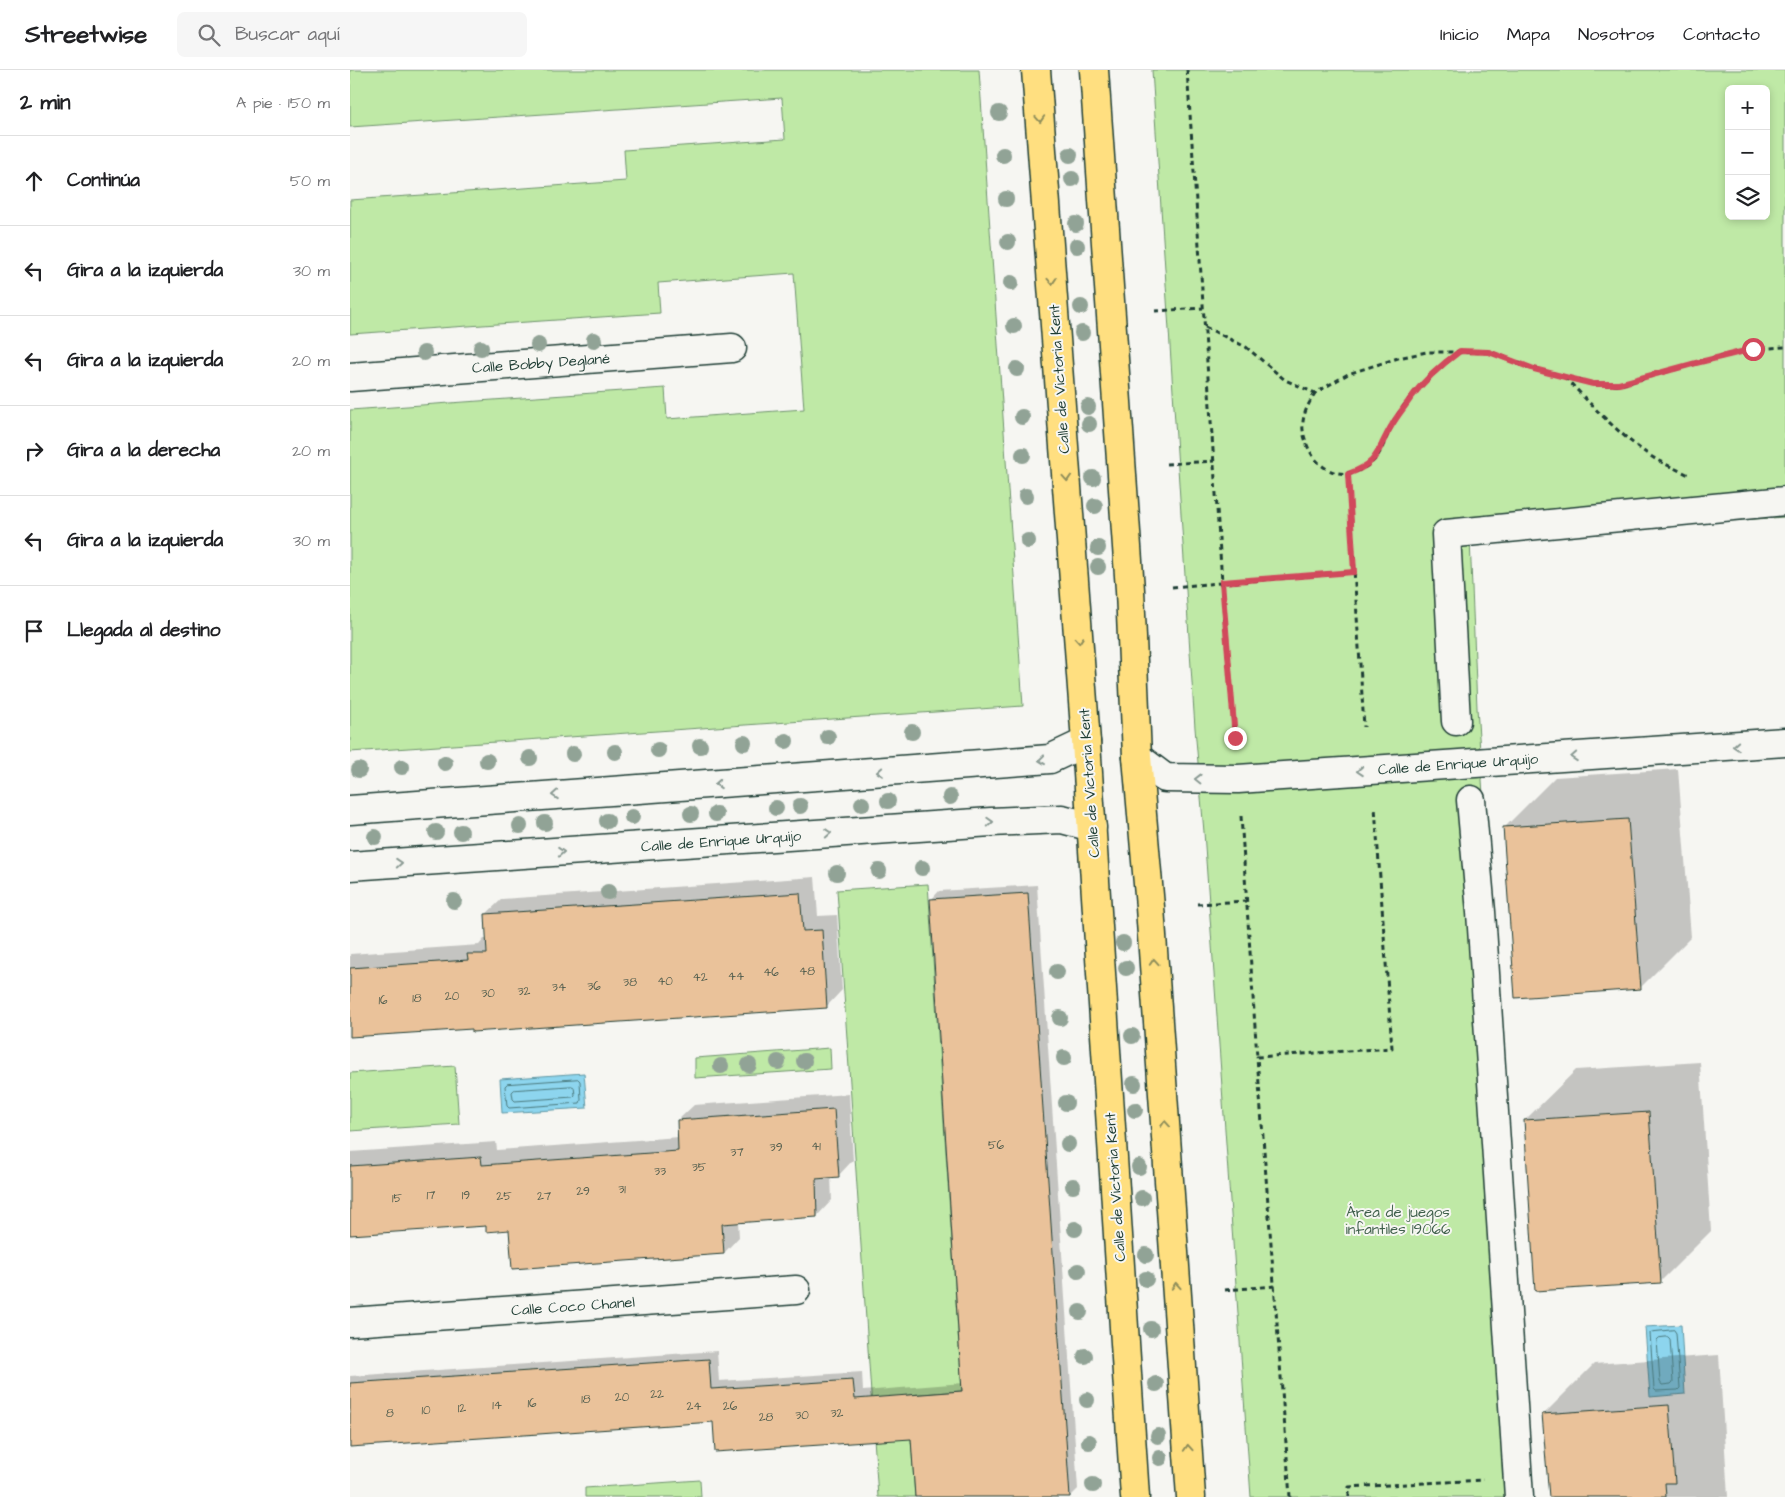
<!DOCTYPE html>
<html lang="es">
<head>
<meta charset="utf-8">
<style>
	body { margin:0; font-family:"Architects Daughter",sans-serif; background:#f6f6f6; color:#202124 }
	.controls { position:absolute; right:15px; top:15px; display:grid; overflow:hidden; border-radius:8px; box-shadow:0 2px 8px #0003 }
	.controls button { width:45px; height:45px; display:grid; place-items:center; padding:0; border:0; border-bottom:1px solid #e0e0e0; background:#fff; color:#202124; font:25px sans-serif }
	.stop { position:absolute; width:15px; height:15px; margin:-11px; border:4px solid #d1495b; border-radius:50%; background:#fff }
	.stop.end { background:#d1495b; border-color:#fff; box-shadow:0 1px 5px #0008 }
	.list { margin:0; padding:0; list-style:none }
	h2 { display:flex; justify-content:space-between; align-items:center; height:65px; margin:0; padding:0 20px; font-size:21px }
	h2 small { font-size:16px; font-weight:400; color:#757577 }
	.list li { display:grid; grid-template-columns:32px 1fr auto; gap:15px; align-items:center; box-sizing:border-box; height:90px; padding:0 20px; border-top:1px solid #e0e0e0 }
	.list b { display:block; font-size:19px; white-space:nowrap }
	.list em { font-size:16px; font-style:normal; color:#757577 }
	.icon { flex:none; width:28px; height:28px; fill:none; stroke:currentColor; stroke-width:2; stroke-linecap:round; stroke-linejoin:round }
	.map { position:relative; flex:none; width:1435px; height:1427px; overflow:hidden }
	header { display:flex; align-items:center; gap:30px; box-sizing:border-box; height:70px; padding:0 25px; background:#fff; border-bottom:1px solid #e0e0e0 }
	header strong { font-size:24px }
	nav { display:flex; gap:28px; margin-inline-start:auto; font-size:18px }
	.search { width:350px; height:45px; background:#f6f6f6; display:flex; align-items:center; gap:12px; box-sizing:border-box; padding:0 18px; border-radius:8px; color:#757577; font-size:19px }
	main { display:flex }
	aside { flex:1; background:#fff }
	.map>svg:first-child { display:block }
	.green { fill:#bfe9a6; stroke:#6f936d; fill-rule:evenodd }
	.water { fill:#8dd5ee; stroke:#6198a4 }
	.shadow { fill:#0003 }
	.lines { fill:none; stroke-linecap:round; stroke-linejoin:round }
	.shore { stroke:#4b7a7e; stroke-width:1 }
	.building { fill:#eac29a; stroke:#1f3d34 }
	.minor-casing { stroke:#1f3d34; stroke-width:31 }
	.major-casing { stroke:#1f3d34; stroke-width:31 }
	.path { stroke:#1f3d34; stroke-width:3; stroke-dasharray:5 4; stroke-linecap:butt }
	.minor { stroke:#f6f6f2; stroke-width:28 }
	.major { stroke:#ffdf80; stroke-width:28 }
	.tree { fill:#91a396 }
	.oneway { stroke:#8f8e5a }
	.oneway2 { stroke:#8a9a93 }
	.route { stroke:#d1495b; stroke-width:6 }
	.labels { text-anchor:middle; stroke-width:4; stroke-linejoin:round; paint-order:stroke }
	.number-label { font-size:12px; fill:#525e4e }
	.street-label { font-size:15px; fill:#1f3d34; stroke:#f6f6f2 }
	.park-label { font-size:15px; fill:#3f5f4b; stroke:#f6f6f2 }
</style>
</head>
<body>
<header>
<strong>Streetwise</strong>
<div class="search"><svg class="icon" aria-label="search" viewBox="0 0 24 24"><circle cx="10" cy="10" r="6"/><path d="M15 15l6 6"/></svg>Buscar aquí</div>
<nav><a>Inicio</a><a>Mapa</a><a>Nosotros</a><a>Contacto</a></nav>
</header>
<main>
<aside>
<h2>2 min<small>A pie · 150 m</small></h2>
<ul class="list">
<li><svg class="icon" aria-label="ahead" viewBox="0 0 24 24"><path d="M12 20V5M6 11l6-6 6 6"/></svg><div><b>Continúa</b></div><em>50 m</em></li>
<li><svg class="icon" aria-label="left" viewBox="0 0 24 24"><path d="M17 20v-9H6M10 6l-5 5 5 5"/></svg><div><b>Gira a la izquierda</b></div><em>30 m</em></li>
<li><svg class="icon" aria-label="left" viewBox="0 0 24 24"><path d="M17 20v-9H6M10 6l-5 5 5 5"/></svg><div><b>Gira a la izquierda</b></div><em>20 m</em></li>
<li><svg class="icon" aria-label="right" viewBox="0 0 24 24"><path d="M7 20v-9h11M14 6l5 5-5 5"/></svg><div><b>Gira a la derecha</b></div><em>20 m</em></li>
<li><svg class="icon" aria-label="left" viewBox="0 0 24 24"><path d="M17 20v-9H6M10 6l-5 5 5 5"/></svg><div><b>Gira a la izquierda</b></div><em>30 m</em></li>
<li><svg class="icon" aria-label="arrive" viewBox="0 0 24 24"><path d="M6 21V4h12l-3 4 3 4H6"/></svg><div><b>Llegada al destino</b></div></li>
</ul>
</aside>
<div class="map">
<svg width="1435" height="1427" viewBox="0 0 1435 1427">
	<rect width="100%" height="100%" fill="#f6f6f2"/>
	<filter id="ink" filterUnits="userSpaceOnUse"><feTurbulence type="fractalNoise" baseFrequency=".02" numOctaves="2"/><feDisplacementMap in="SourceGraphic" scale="10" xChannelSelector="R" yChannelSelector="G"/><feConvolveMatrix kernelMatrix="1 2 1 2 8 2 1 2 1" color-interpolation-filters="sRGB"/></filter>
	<g filter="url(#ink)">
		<g class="green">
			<polygon points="0,0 629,0 673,636 0,682 0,340 315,318 317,349 454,339 444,203 308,213 310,243 0,264 0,130 276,111 274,80 435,69 432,28 0,57"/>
			<path d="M802,0H1435V447L1120,469L1127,638L1182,1427H901L854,762L845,658ZM1379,19H1416V146H1379Z"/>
			<polygon points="578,814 612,1321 558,1325 565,1427 528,1427 487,820"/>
			<polygon points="480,978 481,999 345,1008 345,988"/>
			<polygon points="105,996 109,1054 0,1061 0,1003"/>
			<polygon points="350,1410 351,1427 235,1427 235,1418"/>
		</g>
		<g class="water">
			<polygon points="234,1003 237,1038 152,1043 150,1009"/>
			<polygon points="1331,1255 1335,1324 1300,1327 1295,1257"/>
		</g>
		<g class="shadow">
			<polygon points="1328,699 1341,867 1290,918 1154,758 1205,707"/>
			<polygon points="465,807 468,846 487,845 492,920 477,936 0,966 0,884 129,875 134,869 137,869 136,844 152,829"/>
			<polygon points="687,815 728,1419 720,1427 566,1427 562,1368 364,1351 0,1376 0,1306 367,1281 369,1311 512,1302 513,1321 613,1313 581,830 589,821"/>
			<polygon points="1350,992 1361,1161 1310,1212 1175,1050 1226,1000"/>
			<polygon points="499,1024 503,1090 488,1106 481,1106 482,1130 467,1146 388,1151 389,1167 374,1183 163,1197 161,1159 137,1155 0,1164 0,1082 146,1072 147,1080 329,1067 328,1050 344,1035"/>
			<polygon points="1369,1285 1378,1427 1200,1427 1194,1344 1244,1294"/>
		</g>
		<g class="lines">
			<g class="shore">
				<polygon points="228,1009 230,1011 231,1030 230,1033 159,1038 157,1036 155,1016 157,1014"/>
				<polygon points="222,1016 224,1017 225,1025 223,1027 165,1031 163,1029 162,1022 164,1020"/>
				<polygon points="1324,1260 1326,1263 1330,1318 1328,1320 1306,1321 1304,1319 1300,1263 1302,1262"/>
				<polygon points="1318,1267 1320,1269 1323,1312 1321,1314 1312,1315 1310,1312 1307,1270 1309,1268"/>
			</g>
		</g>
		<g class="building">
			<polygon points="1278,749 1291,919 1165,928 1153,757"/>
			<polygon points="450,823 453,861 472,860 477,938 122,962 122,959 0,967 0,898 118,890 117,884 137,884 135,844"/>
			<polygon points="678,823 720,1427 565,1427 561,1369 365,1382 363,1352 0,1377 0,1313 359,1289 361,1319 503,1310 505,1329 612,1321 580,829"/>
			<polygon points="484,1039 489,1107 466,1109 467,1147 372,1154 374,1184 162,1199 159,1160 136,1162 136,1156 0,1165 0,1096 131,1087 132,1095 328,1081 327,1050"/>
			<polygon points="1299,1042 1311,1213 1185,1221 1174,1050"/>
			<polygon points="1319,1335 1325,1413 1315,1413 1316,1427 1199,1427 1192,1344"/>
		</g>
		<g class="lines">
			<defs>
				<g id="minor">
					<polyline points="0,307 382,278"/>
					<polyline points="1106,651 1096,464 1435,431"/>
					<polyline points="787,687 815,708 888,709 1435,672"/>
					<polyline points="1121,730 1131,842 1169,1427"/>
					<polyline points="0,740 700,689 736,672"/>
					<polyline points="0,796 641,752 712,749 742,757"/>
					<polyline points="0,1252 446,1220"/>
				</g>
				<g id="major">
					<polyline points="686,0 736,672 785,1427"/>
					<polyline points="744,0 780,520 787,687 800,837 841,1427"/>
				</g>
			</defs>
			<use href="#minor" class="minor-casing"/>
			<use href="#major" class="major-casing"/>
			<g class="path">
				<polyline points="837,0 872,512 885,668"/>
				<polyline points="805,241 853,238"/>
				<polyline points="855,257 896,277 935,310 965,323 998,304 1048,288 1077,282 1139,282 1184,299 1215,307 1243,314 1269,315 1346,293 1403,279 1435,277"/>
				<path d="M1215,307C1241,335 1275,371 1307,390C1317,395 1328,400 1339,405"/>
				<path d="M965,323C956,338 949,351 955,369C965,403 998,416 1025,389C1033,380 1036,365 1042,355C1058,326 1083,302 1108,282"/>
				<polyline points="816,394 864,391"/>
				<polyline points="998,404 1014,657"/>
				<polyline points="822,517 1003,502"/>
				<polyline points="891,746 907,987"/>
				<polyline points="847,834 896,831"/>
				<polyline points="875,1220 925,1216"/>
				<polyline points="940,1427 907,987 1042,978 1025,737"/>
				<polyline points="999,1427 999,1417 1133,1410"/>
			</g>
			<use href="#minor" class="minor"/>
			<use href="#major" class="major"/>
		</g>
		<g class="tree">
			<circle cx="649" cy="43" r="8"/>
			<circle cx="653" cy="85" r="8"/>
			<circle cx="720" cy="85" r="8"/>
			<circle cx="722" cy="109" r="8"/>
			<circle cx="656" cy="129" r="8"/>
			<circle cx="726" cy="154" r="8"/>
			<circle cx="658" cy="172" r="8"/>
			<circle cx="727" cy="176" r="8"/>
			<circle cx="661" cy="213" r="8"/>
			<circle cx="731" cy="237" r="8"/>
			<circle cx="664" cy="256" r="8"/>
			<circle cx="732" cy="263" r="8"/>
			<circle cx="244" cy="270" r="8"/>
			<circle cx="188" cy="275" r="8"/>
			<circle cx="131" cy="278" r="8"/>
			<circle cx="74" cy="283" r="8"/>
			<circle cx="667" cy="299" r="8"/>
			<circle cx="738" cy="337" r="8"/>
			<circle cx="672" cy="347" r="8"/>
			<circle cx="739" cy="354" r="8"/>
			<circle cx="673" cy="385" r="8"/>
			<circle cx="743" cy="408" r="8"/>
			<circle cx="676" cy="426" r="8"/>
			<circle cx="745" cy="436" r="8"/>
			<circle cx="678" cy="471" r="8"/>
			<circle cx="748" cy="478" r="8"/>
			<circle cx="748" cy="497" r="8"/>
			<circle cx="562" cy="662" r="8"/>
			<circle cx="478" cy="667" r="8"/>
			<circle cx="436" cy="671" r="8"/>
			<circle cx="394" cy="673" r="8"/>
			<circle cx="350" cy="676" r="8"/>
			<circle cx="308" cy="680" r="8"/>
			<circle cx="265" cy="682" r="8"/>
			<circle cx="223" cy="684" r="8"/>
			<circle cx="180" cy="688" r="8"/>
			<circle cx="137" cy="691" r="8"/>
			<circle cx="95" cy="693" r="8"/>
			<circle cx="52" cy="697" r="8"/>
			<circle cx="9" cy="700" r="8"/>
			<circle cx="600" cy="727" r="8"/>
			<circle cx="538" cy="731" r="8"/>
			<circle cx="512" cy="734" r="8"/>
			<circle cx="450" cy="736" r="8"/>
			<circle cx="426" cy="738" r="8"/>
			<circle cx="341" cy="744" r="8"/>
			<circle cx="366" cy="744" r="8"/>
			<circle cx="282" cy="747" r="8"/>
			<circle cx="257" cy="751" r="8"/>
			<circle cx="195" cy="753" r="8"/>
			<circle cx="170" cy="756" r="8"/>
			<circle cx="86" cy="762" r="8"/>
			<circle cx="111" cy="762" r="8"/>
			<circle cx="25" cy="767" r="8"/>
			<circle cx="572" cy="798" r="8"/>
			<circle cx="529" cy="801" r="8"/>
			<circle cx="487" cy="803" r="8"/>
			<circle cx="258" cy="822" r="8"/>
			<circle cx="104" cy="831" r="8"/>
			<circle cx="773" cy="873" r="8"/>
			<circle cx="776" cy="898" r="8"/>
			<circle cx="707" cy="902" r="8"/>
			<circle cx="710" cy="948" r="8"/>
			<circle cx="782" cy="966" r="8"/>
			<circle cx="714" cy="988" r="8"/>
			<circle cx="454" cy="991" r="8"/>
			<circle cx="428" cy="992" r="8"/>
			<circle cx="399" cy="995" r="8"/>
			<circle cx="371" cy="996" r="8"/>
			<circle cx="784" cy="1014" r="8"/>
			<circle cx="716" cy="1033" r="8"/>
			<circle cx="785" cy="1040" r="8"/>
			<circle cx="718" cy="1074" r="8"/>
			<circle cx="789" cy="1097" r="8"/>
			<circle cx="723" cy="1116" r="8"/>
			<circle cx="792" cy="1128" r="8"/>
			<circle cx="725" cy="1159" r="8"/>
			<circle cx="796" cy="1185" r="8"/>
			<circle cx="728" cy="1201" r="8"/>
			<circle cx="796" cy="1209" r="8"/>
			<circle cx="730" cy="1242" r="8"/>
			<circle cx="801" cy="1259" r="8"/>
			<circle cx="735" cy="1286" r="8"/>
			<circle cx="806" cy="1314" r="8"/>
			<circle cx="737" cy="1330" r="8"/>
			<circle cx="808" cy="1366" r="8"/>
			<circle cx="739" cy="1372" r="8"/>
			<circle cx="810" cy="1388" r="8"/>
			<circle cx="743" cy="1415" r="8"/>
		</g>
		<defs><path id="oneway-chevron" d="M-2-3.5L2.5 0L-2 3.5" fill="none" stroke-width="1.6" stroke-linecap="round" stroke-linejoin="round" transform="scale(1.25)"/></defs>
		<g class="oneway">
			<use href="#oneway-chevron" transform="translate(690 49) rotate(86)"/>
			<use href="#oneway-chevron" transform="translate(702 211) rotate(86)"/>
			<use href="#oneway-chevron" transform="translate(717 408) rotate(86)"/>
			<use href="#oneway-chevron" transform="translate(729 570) rotate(86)"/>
			<use href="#oneway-chevron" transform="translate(804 892) rotate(-94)"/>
			<use href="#oneway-chevron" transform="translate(815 1054) rotate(-94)"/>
			<use href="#oneway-chevron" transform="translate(826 1216) rotate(-94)"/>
			<use href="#oneway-chevron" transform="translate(838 1378) rotate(-94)"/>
		</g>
		<g class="oneway2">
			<use href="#oneway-chevron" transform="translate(1386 676) rotate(176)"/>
			<use href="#oneway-chevron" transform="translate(1224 687) rotate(176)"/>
			<use href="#oneway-chevron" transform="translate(692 690) rotate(174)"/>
			<use href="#oneway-chevron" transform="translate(1010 701) rotate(176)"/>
			<use href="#oneway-chevron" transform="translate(530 702) rotate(176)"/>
			<use href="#oneway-chevron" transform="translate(848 709) rotate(-179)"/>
			<use href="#oneway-chevron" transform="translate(368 714) rotate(176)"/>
			<use href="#oneway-chevron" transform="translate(205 725) rotate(176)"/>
			<use href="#oneway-chevron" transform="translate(640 752) rotate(-3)"/>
			<use href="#oneway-chevron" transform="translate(478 763) rotate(-4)"/>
			<use href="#oneway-chevron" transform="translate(211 782) rotate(-4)"/>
			<use href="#oneway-chevron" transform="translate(49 793) rotate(-4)"/>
		</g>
	</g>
	<g class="lines" filter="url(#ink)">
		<path class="route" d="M885,668L872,512L1004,502L998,404C1031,392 1026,381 1042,355C1047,346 1054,338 1060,329C1074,310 1091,295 1110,281L1139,282L1184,299L1215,307L1243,314H1269L1346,293L1403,279"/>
	</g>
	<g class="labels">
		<g class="number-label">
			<text x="457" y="905">48</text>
			<text x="421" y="906">46</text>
			<text x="386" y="910">44</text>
			<text x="350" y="911">42</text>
			<text x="315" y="915">40</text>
			<text x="280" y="916">38</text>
			<text x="244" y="920">36</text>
			<text x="209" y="921">34</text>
			<text x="174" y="925">32</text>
			<text x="138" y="927">30</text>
			<text x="102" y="930">20</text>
			<text x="67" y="932">18</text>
			<text x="33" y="934">16</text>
			<text x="646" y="1079">56</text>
			<text x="466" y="1080">41</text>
			<text x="426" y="1081">39</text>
			<text x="387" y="1086">37</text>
			<text x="349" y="1101">35</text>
			<text x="310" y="1105">33</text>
			<text x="272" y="1123">31</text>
			<text x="233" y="1125">29</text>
			<text x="81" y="1129">17</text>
			<text x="116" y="1129">19</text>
			<text x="154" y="1130">25</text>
			<text x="194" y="1130">27</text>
			<text x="47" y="1132">15</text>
			<text x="307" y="1328">22</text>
			<text x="272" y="1331">20</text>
			<text x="236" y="1333">18</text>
			<text x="182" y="1337">16</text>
			<text x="147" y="1339">14</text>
			<text x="344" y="1340">24</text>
			<text x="380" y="1340">26</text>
			<text x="112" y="1342">12</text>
			<text x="76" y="1344">10</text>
			<text x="40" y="1347">8</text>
			<text x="487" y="1347">32</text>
			<text x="452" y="1349">30</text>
			<text x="416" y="1351">28</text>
		</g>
		<g class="street-label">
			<text transform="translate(191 293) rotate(-4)" y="5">Calle Bobby Deglané</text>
			<text transform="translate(709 309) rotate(-94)" y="5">Calle de Victoria Kent</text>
			<text transform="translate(1108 694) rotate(-4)" y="5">Calle de Enrique Urquijo</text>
			<text transform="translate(739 713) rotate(-94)" y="5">Calle de Victoria Kent</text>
			<text transform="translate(371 771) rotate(-4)" y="5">Calle de Enrique Urquijo</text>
			<text transform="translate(765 1117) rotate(-94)" y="5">Calle de Victoria Kent</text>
			<text transform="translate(223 1236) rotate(-4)" y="5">Calle Coco Chanel</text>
		</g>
		<g class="park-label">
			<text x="1048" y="1147">Área de juegos<tspan x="1048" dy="17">infantiles 19066</tspan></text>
		</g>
	</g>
</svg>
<div class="controls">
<button>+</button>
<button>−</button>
<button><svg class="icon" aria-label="layers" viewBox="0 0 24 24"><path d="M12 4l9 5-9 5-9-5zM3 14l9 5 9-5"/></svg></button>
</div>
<div class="stop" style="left:1403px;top:279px"></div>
<div class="stop end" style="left:885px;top:668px"></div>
</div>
</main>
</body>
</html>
